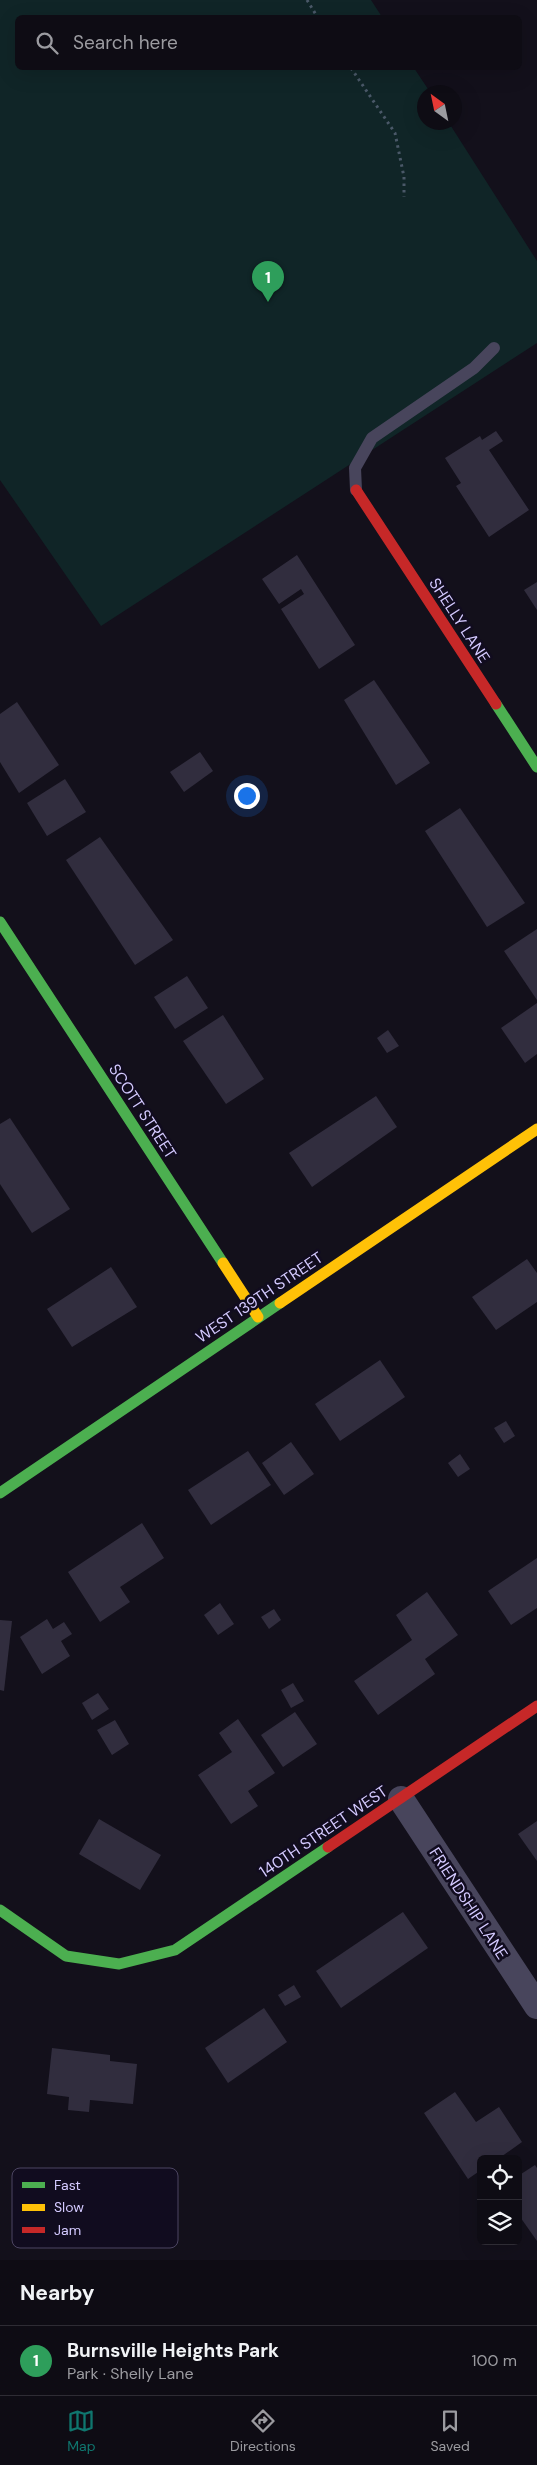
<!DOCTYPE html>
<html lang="en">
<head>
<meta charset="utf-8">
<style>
	body { margin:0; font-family:"DM Sans",sans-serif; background:#1c1a22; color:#f1f3f6 }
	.controls { position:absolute; right:15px; bottom:15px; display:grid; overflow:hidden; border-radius:8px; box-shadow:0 5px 20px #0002 }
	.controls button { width:45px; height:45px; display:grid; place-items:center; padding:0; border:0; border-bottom:1px solid #2e2c34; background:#0e0c14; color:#f1f3f6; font:25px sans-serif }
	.compass { position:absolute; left:417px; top:85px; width:45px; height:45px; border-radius:50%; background:#0e0c14; box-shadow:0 5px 20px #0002; rotate:327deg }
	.you { position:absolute; left:246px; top:795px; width:18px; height:18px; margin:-12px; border:4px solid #fff; border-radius:50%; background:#1a73e8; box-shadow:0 0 0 8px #1a73e833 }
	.badge { display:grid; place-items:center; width:32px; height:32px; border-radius:50%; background:#0f766e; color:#fff; font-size:16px; font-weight:700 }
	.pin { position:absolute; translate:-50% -41px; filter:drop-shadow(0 1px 2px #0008) }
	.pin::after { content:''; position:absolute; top:26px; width:18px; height:15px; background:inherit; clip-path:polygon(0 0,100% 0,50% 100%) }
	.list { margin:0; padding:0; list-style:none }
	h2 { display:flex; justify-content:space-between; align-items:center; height:65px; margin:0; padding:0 20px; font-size:21px }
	h2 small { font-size:16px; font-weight:400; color:#9b9ba0 }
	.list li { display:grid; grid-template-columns:32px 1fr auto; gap:15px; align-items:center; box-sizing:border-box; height:70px; padding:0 20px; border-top:1px solid #2e2c34 }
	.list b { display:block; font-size:19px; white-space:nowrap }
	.list p { margin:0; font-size:16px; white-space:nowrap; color:#9b9ba0 }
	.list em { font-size:16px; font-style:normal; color:#9b9ba0 }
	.icon { flex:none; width:28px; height:28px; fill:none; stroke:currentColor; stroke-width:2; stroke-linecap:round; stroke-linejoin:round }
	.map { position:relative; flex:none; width:537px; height:2260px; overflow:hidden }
	.search { position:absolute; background:#0e0c14; box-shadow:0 5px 20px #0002; left:15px; right:15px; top:15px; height:55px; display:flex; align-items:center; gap:12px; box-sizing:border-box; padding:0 18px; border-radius:8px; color:#9b9ba0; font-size:19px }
	.sheet { height:135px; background:#0e0c14 }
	nav { display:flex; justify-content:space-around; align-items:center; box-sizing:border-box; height:70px; border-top:1px solid #2e2c34; background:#0e0c14; font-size:14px; color:#9b9ba0 }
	nav a { display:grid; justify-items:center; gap:2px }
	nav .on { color:#0f766e }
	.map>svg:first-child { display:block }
	.green { fill:#102527 }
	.building { fill:#312d3e }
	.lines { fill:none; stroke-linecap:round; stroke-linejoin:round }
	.path { stroke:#4a5868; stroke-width:3; stroke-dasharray:2.5 4; stroke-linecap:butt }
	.lane { stroke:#48455c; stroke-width:12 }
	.street { stroke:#48455c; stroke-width:26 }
	.fast { stroke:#4caf50; stroke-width:11 }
	.slow { stroke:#ffc107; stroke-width:11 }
	.jam { stroke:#c62828; stroke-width:11 }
	.labels { text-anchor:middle; stroke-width:5; stroke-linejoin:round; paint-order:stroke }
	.street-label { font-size:16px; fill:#d4caff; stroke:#110c1f }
	.key { fill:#110c1f; stroke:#4c4562; stroke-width:1 }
	.key-label { font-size:14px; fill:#d4caff }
</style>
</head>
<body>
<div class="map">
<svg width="537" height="2260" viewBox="0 0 537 2260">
	<rect width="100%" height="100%" fill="#13101b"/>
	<polygon class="green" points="0,0 371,0 382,17 18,18 18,68 414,68 430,92 424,92 424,122 449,123 537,261 537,343 101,626 0,480"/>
	<g class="building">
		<polygon points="496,431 503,441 489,450 529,510 489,537 456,486 461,483 445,458 480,436 482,440"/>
		<polygon points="297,555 355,645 319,669 281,609 304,594 301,589 279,604 262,579"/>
		<polygon points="537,582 537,610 524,590"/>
		<polygon points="374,680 430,763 396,785 344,700"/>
		<polygon points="17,702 59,765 19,793 0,762 0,714"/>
		<polygon points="200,752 213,771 184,792 170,772"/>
		<polygon points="65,779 86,812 47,836 27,803"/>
		<polygon points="460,808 525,903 487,927 425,831"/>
		<polygon points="100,837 173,940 135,965 66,860"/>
		<polygon points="537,929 537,1000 504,951"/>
		<polygon points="187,976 208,1008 175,1029 154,997"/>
		<polygon points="537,1003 537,1054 525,1063 501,1028"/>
		<polygon points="223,1015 264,1079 226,1104 183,1041"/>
		<polygon points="388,1030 399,1046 387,1053 377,1038"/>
		<polygon points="376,1096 397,1127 312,1187 289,1153"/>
		<polygon points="10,1118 70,1209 32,1233 0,1184 0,1124"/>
		<polygon points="527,1259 537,1273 537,1302 496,1330 472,1297"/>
		<polygon points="111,1267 137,1307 72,1347 47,1309"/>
		<polygon points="380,1360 405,1397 340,1441 315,1404"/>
		<polygon points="506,1421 515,1436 504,1443 494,1428"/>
		<polygon points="291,1442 314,1474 284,1495 262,1463"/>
		<polygon points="248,1451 271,1485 211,1525 188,1490"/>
		<polygon points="460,1454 470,1469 458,1477 448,1463"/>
		<polygon points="142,1523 164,1558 120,1587 130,1602 100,1622 68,1572"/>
		<polygon points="537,1558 537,1608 511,1625 488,1591"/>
		<polygon points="427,1592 458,1635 425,1659 435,1674 378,1715 354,1681 412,1640 396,1615"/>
		<polygon points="220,1603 234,1624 218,1635 204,1615"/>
		<polygon points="274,1609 281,1620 269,1629 261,1617"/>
		<polygon points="47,1619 53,1629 64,1622 72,1634 61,1641 70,1656 42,1674 20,1637"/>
		<polygon points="0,1620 12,1621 4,1691 0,1690"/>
		<polygon points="293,1683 304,1701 291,1708 281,1690"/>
		<polygon points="98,1693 109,1709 92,1720 82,1703"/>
		<polygon points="295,1712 317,1744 283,1767 261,1735"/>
		<polygon points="238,1719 275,1773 248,1791 258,1806 231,1824 198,1775 232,1752 219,1733"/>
		<polygon points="115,1720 129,1744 112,1755 97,1730"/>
		<polygon points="99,1819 161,1855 140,1890 79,1854"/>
		<polygon points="537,1821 537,1861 518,1834"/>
		<polygon points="403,1912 428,1948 341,2008 316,1971"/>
		<polygon points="294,1985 301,1997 285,2006 278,1995"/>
		<polygon points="264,2008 287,2042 228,2083 205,2048"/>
		<polygon points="52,2048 110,2055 110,2061 137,2064 133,2104 90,2100 89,2112 68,2110 69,2097 47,2094"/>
		<polygon points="455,2092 476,2122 499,2107 522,2142 498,2159 481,2159 481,2170 468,2179 424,2113"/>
		<polygon points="535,2165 537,2168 537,2241 518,2214 518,2176"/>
	</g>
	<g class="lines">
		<g class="path">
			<polyline points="307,0 318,18"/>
			<polyline points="351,68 395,133 404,177 404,197"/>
		</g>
		<polyline class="lane" points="356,490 355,468 372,438 474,368 494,348"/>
		<polyline class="street" points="401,1799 537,2006"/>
		<g class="fast">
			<polyline points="496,704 537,767"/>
			<polyline points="0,922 223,1263"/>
			<polyline points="0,1493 280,1303"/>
			<polyline points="0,1910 66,1956 119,1964 175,1950 328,1847"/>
		</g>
		<g class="slow">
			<polyline points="223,1263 258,1317"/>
			<polyline points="280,1303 537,1129"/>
		</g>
		<g class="jam">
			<polyline points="356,490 496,704"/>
			<polyline points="328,1847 537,1706"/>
		</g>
	</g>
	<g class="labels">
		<g class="street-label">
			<text transform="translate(460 620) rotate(57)" y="6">SHELLY LANE</text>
			<text transform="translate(143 1111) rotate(57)" y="6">SCOTT STREET</text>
			<text transform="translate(259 1297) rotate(-34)" y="6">WEST 139TH STREET</text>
			<text transform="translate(323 1831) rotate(-34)" y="6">140TH STREET WEST</text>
			<text transform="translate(469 1903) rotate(57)" y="6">FRIENDSHIP LANE</text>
		</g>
	</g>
	<rect x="12" y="2168" width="166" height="80" rx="8" class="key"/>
	<rect x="22" y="2182" width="23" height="6" fill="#4caf50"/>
	<rect x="22" y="2204" width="23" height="7" fill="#ffc107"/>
	<rect x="22" y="2227" width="23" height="6" fill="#c62828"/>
	<g class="key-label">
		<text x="54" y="2190">Fast</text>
		<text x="54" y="2212">Slow</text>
		<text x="54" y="2235">Jam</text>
	</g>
</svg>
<div class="controls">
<button><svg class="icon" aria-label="locate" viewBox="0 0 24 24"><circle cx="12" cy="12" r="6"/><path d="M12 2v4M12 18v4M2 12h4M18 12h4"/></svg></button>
<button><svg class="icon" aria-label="layers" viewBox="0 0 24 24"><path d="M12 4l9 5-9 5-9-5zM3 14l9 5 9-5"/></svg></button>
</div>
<svg class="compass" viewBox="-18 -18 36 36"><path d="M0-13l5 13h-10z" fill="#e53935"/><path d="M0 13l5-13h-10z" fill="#9b9ba0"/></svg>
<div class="you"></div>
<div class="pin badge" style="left:268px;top:302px;background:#2e9e5b">1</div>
<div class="search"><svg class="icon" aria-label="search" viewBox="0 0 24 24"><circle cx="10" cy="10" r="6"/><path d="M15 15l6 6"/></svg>Search here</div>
</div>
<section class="sheet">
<h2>Nearby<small></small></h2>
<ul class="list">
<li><span class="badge" style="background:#2e9e5b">1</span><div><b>Burnsville Heights Park</b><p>Park · Shelly Lane</p></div><em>100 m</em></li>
</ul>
</section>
<nav>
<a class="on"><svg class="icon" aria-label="map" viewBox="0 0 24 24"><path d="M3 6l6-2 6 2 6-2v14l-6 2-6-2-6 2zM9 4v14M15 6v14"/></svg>Map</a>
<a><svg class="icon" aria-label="directions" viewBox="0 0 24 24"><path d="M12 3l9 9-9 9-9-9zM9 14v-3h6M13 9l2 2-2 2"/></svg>Directions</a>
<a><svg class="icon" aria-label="saved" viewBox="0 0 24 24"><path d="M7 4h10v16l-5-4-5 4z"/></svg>Saved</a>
</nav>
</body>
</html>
